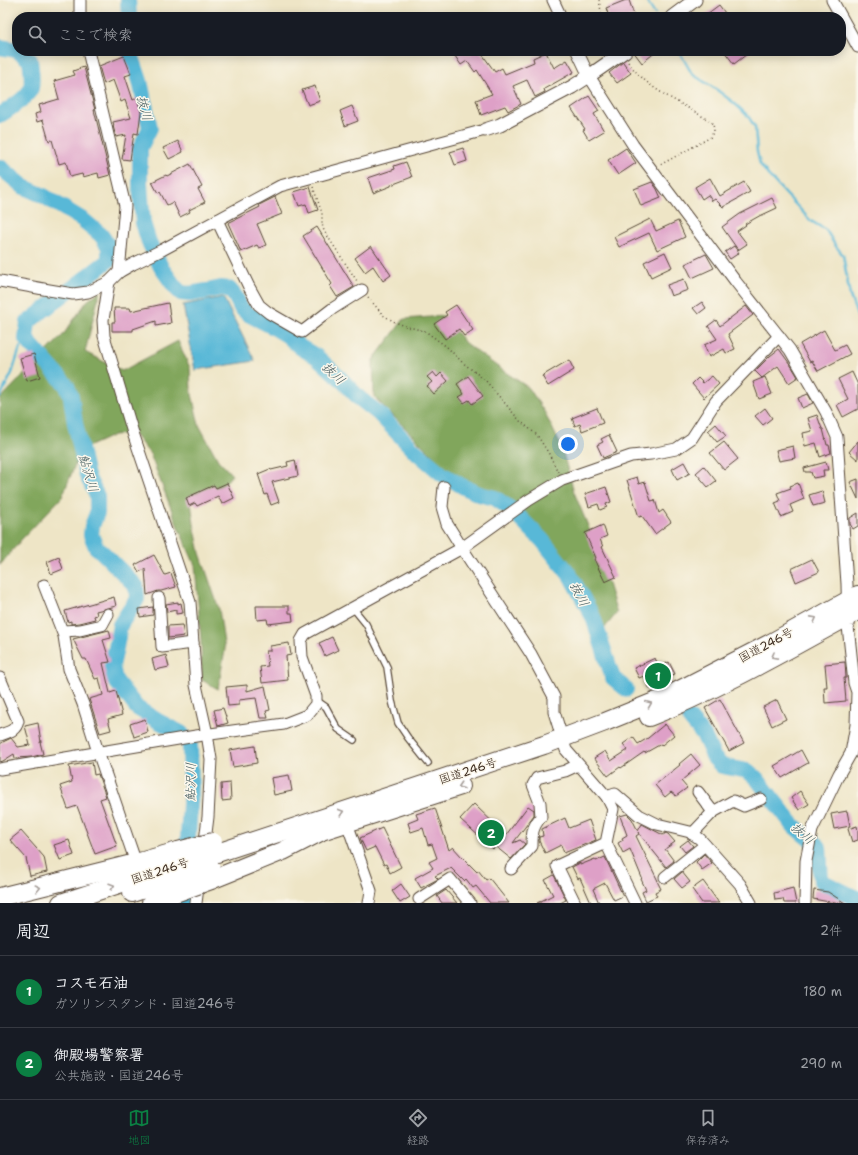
<!DOCTYPE html>
<html lang="ja">
<head>
<meta charset="utf-8">
<style>
	body { margin:0; font-family:"Shantell Sans","Klee One",sans-serif; background:#242831; color:#f1f3f6 }
	.you { position:absolute; left:568px; top:444px; width:14px; height:14px; margin:-10px; border:3px solid #fff; border-radius:50%; background:#1a73e8; box-shadow:0 0 0 6px #1a73e833 }
	.badge { display:grid; place-items:center; width:26px; height:26px; border-radius:50%; background:#0b8043; color:#fff; font-size:13px; font-weight:700 }
	.pin { position:absolute; translate:-50% -50%; border:2px solid #fff; box-shadow:0 1px 4px #0006 }
	.list { margin:0; padding:0; list-style:none }
	h2 { display:flex; justify-content:space-between; align-items:center; height:52px; margin:0; padding:0 16px; font-size:17px }
	h2 small { font-size:13px; font-weight:400; color:#9ea1a6 }
	.list li { display:grid; grid-template-columns:26px 1fr auto; gap:12px; align-items:center; box-sizing:border-box; height:72px; padding:0 16px; border-top:1px solid #363941 }
	.list b { display:block; font-size:15px; white-space:nowrap }
	.list p { margin:0; font-size:13px; white-space:nowrap; color:#9ea1a6 }
	.list em { font-size:13px; font-style:normal; color:#9ea1a6 }
	.icon { flex:none; width:22px; height:22px; fill:none; stroke:currentColor; stroke-width:2; stroke-linecap:round; stroke-linejoin:round }
	.map { position:relative; flex:none; width:858px; height:903px; overflow:hidden }
	.search { position:absolute; background:#171b24; box-shadow:0 2px 10px #0003; left:12px; right:12px; top:12px; height:44px; display:flex; align-items:center; gap:10px; box-sizing:border-box; padding:0 14px; border-radius:16px; color:#9ea1a6; font-size:15px }
	.sheet { height:196px; background:#171b24 }
	nav { display:flex; justify-content:space-around; align-items:center; box-sizing:border-box; height:56px; border-top:1px solid #363941; background:#171b24; font-size:11px; color:#9ea1a6 }
	nav a { display:grid; justify-items:center; gap:2px }
	nav .on { color:#0b8043 }
	.map>svg:first-child { display:block }
	.forest { fill:#81a65b; stroke:#5e683c }
	.water { fill:#58b8d7; stroke:#4a717a }
	.lines { fill:none; stroke-linecap:round; stroke-linejoin:round }
	.stream { stroke:#58b8d7; stroke-width:2.5 }
	.river { stroke:#58b8d7; stroke-width:16 }
	.building { fill:#dea0c7 }
	.service-casing { stroke:#564637; stroke-width:8 }
	.minor-casing { stroke:#564637; stroke-width:13 }
	.tertiary-casing { stroke:#564637; stroke-width:15 }
	.trunk-casing { stroke:#564637; stroke-width:20 }
	.path { stroke:#564637; stroke-width:1.5; stroke-dasharray:1 3; stroke-linecap:butt }
	.service { stroke:#fff; stroke-width:5.5 }
	.minor { stroke:#fff; stroke-width:11 }
	.tertiary { stroke:#fff; stroke-width:13 }
	.trunk { stroke:#fff; stroke-width:18 }
	.trunk-bridge-casing { stroke:#564637; stroke-width:20; stroke-linecap:butt }
	.trunk-bridge { stroke:#fff; stroke-width:18 }
	.oneway { stroke:#a79f9a }
	.labels { text-anchor:middle; stroke-width:3; stroke-linejoin:round; paint-order:stroke }
	.street-label { font-size:12px; fill:#3b2a1e; stroke:#fbf7ec }
	.water-label { font-size:13px; font-style:italic; fill:#455c5f; stroke:#fbf7ec }
</style>
</head>
<body>
<div class="map">
<svg width="858" height="903" viewBox="0 0 858 903">
	<rect width="100%" height="100%" fill="#fbf7ec"/>
	<filter id="ink" filterUnits="userSpaceOnUse"><feTurbulence type="fractalNoise" baseFrequency=".025" numOctaves="2"/><feDisplacementMap in="SourceGraphic" scale="8" xChannelSelector="R" yChannelSelector="G"/><feConvolveMatrix kernelMatrix="1 2 1 2 8 2 1 2 1" color-interpolation-filters="sRGB"/></filter>
	<filter id="wash" filterUnits="userSpaceOnUse"><feTurbulence type="fractalNoise" baseFrequency=".012" numOctaves="4" result="noise"/><feDisplacementMap in="SourceGraphic" scale="16" xChannelSelector="R" yChannelSelector="G"/><feGaussianBlur stdDeviation="0.9" result="paint"/><feColorMatrix in="noise" values="0 0 0 0 0 0 0 0 0 0 0 0 0 0 0 0 0 1.4 0 .05"/><feComposite in="paint" operator="in"/></filter>
	<g filter="url(#wash)">
		<rect width="100%" height="100%" fill="#eee5c6"/>
		<g class="forest">
			<polygon points="100,291 85,352 122,371 178,341 190,368 191,390 199,425 218,460 232,475 223,485 190,495 194,524 200,553 219,609 225,650 218,689 202,680 201,640 195,565 178,527 150,454 133,433 114,435 81,450 62,497 21,540 0,565 0,399 63,335 87,301"/>
			<polygon points="444,316 465,343 505,372 529,388 545,413 561,446 574,492 597,548 617,613 602,631 565,560 495,506 454,477 374,397 373,360 404,319"/>
		</g>
		<polygon class="water" points="223,297 255,361 195,370 183,305"/>
		<g class="lines">
			<g class="stream">
				<polyline points="646,0 655,14"/>
				<polyline points="679,51 692,74 717,90 734,103 748,116 755,127 757,152 760,164 768,175 811,221 826,230 835,245 843,255 850,296 858,318"/>
				<polyline points="0,397 12,373 20,348 26,339"/>
			</g>
			<g class="river">
				<polyline points="128,0 129,17"/>
				<polyline points="0,47 17,50"/>
				<polyline points="130,51 140,81 150,128 140,148 140,184 143,223 149,242 161,267 175,287 181,293 189,294 207,291 221,288 229,289 235,296 241,308 248,314 273,327 288,336 300,347 317,357 341,379 359,398 378,413 414,450 442,474 462,486 479,494 495,498 512,510 542,540 570,575 593,617 613,678 626,689"/>
				<path d="M0,115C8,110 28,97 31,88C33,79 31,69 30,60L18,51"/>
				<polyline points="0,167 24,187 42,195 83,220 101,235 109,247 109,260 28,322 26,339 67,386 71,397 75,423 87,476 97,496 97,513 92,526 91,535 96,547 103,553 136,586 137,599 120,625 116,648 112,666 115,680 137,708 158,721 181,733 190,745 191,788 184,903"/>
				<polyline points="690,719 704,736 714,758 722,766 748,771 757,779 794,826 819,847 821,881 858,899"/>
			</g>
		</g>
		<g id="blocks">
			<g class="building">
				<polygon points="626,0 629,0 634,15 629,17 609,17 606,8"/>
				<polygon points="719,5 728,17 703,17"/>
				<polygon points="463,51 469,55 474,51 480,51 495,72 502,68 505,74 534,62 533,58 546,52 554,68 567,60 574,72 544,89 545,92 535,97 527,80 513,86 521,104 508,111 505,106 481,115 476,100 492,94 477,70 475,72 467,61 461,65 455,56"/>
				<polygon points="633,51 657,51 642,63"/>
				<polygon points="724,51 751,51 734,64"/>
				<polygon points="124,56 131,74 125,76 133,100 137,98 141,112 138,134 134,133 130,160 122,159 126,135 116,137 113,126 114,126 113,122 131,118 125,100 121,102 113,80 104,84 99,66"/>
				<polygon points="623,62 631,73 617,83 609,73"/>
				<polygon points="84,67 85,71 95,110 94,110 110,175 99,178 98,173 83,177 82,174 70,177 66,162 59,164 52,140 49,141 43,120 37,122 35,114 41,112 39,105 59,99 54,81 75,75 73,71"/>
				<polygon points="315,86 320,101 308,105 302,90"/>
				<polygon points="589,96 599,111 594,114 604,131 589,140 583,130 585,129 571,108"/>
				<polygon points="352,106 358,121 345,126 340,111"/>
				<polygon points="178,141 183,152 169,159 163,148"/>
				<polygon points="463,148 467,161 455,165 450,152"/>
				<polygon points="626,148 636,163 618,175 608,160"/>
				<polygon points="406,162 412,177 391,185 391,186 373,193 368,178 395,169 394,166"/>
				<polygon points="190,164 202,187 198,189 205,202 189,210 190,212 180,217 173,202 167,205 160,192 158,193 152,182 166,175 167,176"/>
				<polygon points="710,178 720,196 744,182 750,192 723,207 715,199 712,201 708,195 702,199 695,187"/>
				<polygon points="652,182 657,189 661,198 641,206 634,189"/>
				<polygon points="310,187 318,210 309,213 306,204 299,206 294,192"/>
				<polygon points="275,197 282,214 257,224 266,245 259,248 257,245 241,252 228,223 260,207 259,205"/>
				<polygon points="772,198 777,208 762,215 761,215 745,224 746,225 737,231 747,244 738,250 722,227 740,214"/>
				<polygon points="650,219 656,231 678,221 685,237 657,250 649,233 619,247 614,237"/>
				<polygon points="317,227 354,287 337,297 330,286 332,284 303,236"/>
				<polygon points="371,246 391,275 383,281 373,266 365,272 355,258"/>
				<polygon points="734,246 739,253 730,259 725,252"/>
				<polygon points="665,252 672,267 651,277 644,262"/>
				<polygon points="706,254 714,268 692,278 685,264"/>
				<polygon points="684,279 688,290 671,296 667,285"/>
				<polygon points="702,302 706,308 698,314 693,308"/>
				<polygon points="168,303 171,323 156,326 156,321 133,329 133,331 112,331 112,322 115,322 114,308 130,308 131,311"/>
				<polygon points="456,305 473,330 464,336 459,329 445,339 434,324 447,315 445,312"/>
				<polygon points="746,306 753,315 728,334 735,349 726,353 724,349 709,357 704,345 717,339 708,326 716,320 720,326"/>
				<polygon points="824,330 835,350 845,345 850,354 818,371 812,361 810,362 800,344"/>
				<polygon points="779,349 792,367 798,377 789,383 778,366 762,378 755,371 770,356"/>
				<polygon points="34,354 40,377 27,381 20,358"/>
				<polygon points="569,360 574,370 548,386 542,376"/>
				<polygon points="433,372 437,377 441,373 448,381 434,394 427,386 432,382 427,377"/>
				<polygon points="852,372 858,385 858,409 843,417 837,405 848,399 838,379"/>
				<polygon points="468,376 483,396 472,404 469,400 464,403 459,397 464,394 457,384"/>
				<polygon points="712,376 719,384 704,398 692,384 698,378 703,383"/>
				<polygon points="765,377 772,394 759,399 753,382"/>
				<polygon points="808,394 813,403 802,408 798,398"/>
				<polygon points="597,408 603,423 582,431 580,424 575,426 572,418"/>
				<polygon points="765,408 772,418 763,425 755,416"/>
				<polygon points="817,415 822,429 823,429 827,445 829,445 831,453 820,457 816,443 805,446 803,433 812,431 808,418"/>
				<polygon points="716,424 726,436 717,442 708,431"/>
				<polygon points="609,435 617,452 603,458 597,445 603,442 601,439"/>
				<polygon points="858,441 858,460 849,452"/>
				<polygon points="724,442 738,459 724,470 710,453"/>
				<polygon points="793,446 795,458 779,461 776,450"/>
				<polygon points="295,460 298,476 272,482 279,502 271,505 267,494 265,495 258,474 270,469 271,470 288,466 287,462"/>
				<polygon points="684,462 690,473 677,480 672,469"/>
				<polygon points="826,462 828,470 823,470 824,476 813,478 811,472 805,472 804,468"/>
				<polygon points="704,466 716,481 708,487 696,473"/>
				<polygon points="637,477 639,484 645,482 651,501 655,500 659,513 663,510 671,522 655,534 642,516 639,517 627,480"/>
				<polygon points="858,479 858,499 850,482"/>
				<polygon points="227,483 234,498 222,504 218,496 197,506 195,503 189,506 186,498 214,485 216,488"/>
				<polygon points="798,483 804,499 790,505 793,512 781,517 775,503 780,501 777,493 791,488 790,486"/>
				<polygon points="606,487 611,502 606,504 607,507 600,510 598,504 589,507 585,494"/>
				<polygon points="822,491 825,503 813,506 809,495"/>
				<polygon points="858,513 858,526 853,529 850,524 850,518"/>
				<polygon points="603,525 607,536 600,539 603,547 602,547 616,577 605,582 594,559 596,558 585,533"/>
				<polygon points="154,555 165,575 171,573 176,587 161,591 158,591 147,595 145,569 139,572 135,565"/>
				<polygon points="59,557 63,569 51,574 47,562"/>
				<polygon points="812,559 819,572 796,582 791,569"/>
				<polygon points="114,597 116,606 96,611 97,615 94,616 95,619 79,623 71,624 71,621 68,622 65,611"/>
				<polygon points="178,602 178,604 181,603 183,613 176,614 176,610 167,612 166,604"/>
				<polygon points="256,606 289,606 289,613 292,613 293,621 268,624 267,619 257,620"/>
				<polygon points="153,607 153,615 140,617 139,609"/>
				<polygon points="182,625 184,636 168,638 168,626"/>
				<polygon points="109,630 111,638 103,640 110,662 103,663 110,693 116,691 122,715 108,719 111,730 100,733 89,699 103,695 99,678 95,679 86,659 83,659 73,639"/>
				<polygon points="332,637 338,650 325,656 319,643"/>
				<polygon points="289,643 291,655 286,656 288,680 262,683 260,667 268,666 266,651 270,651 270,646"/>
				<polygon points="166,655 169,667 155,670 152,659"/>
				<polygon points="655,658 659,667 669,662 675,674 669,676 670,679 650,689 644,676 639,678 634,668"/>
				<polygon points="845,662 846,678 844,678 846,701 825,703 824,687 827,687 825,664"/>
				<polygon points="247,685 247,691 265,686 270,710 266,711 268,718 260,718 256,698 239,700 239,705 228,706 226,687"/>
				<polygon points="720,699 744,743 729,751 705,708"/>
				<polygon points="777,700 786,719 772,726 763,707"/>
				<polygon points="223,708 228,723 218,726 214,710"/>
				<polygon points="145,719 148,732 134,737 130,724"/>
				<polygon points="38,723 41,742 40,742 43,754 32,757 15,758 14,754 3,761 0,762 0,744 3,742 11,738 18,747 30,745 25,726"/>
				<polygon points="665,724 674,735 662,745 661,744 645,753 644,752 621,768 620,767 608,776 594,758 605,751 611,761 628,750 623,744 633,737 638,744 648,738"/>
				<polygon points="255,746 257,763 233,767 230,750"/>
				<polygon points="801,750 808,763 794,771 782,778 774,766"/>
				<polygon points="691,754 700,765 681,781 687,788 676,796 671,792 665,797 655,785 680,765 679,764"/>
				<polygon points="92,762 94,775 98,774 106,797 100,799 117,846 95,854 77,806 68,809 60,786 72,782 69,766"/>
				<polygon points="289,775 292,791 274,795 271,778"/>
				<polygon points="230,783 231,800 222,801 221,784"/>
				<polygon points="800,791 809,804 799,810 791,798"/>
				<polygon points="474,804 506,835 528,806 534,810 534,815 513,843 520,840 525,844 511,859 495,846 493,849 460,819"/>
				<polygon points="435,808 449,850 453,847 462,857 477,872 478,870 486,880 489,878 509,903 490,903 476,886 473,888 466,879 464,881 451,868 435,876 438,879 421,888 415,878 433,868 429,862 437,858 432,844 428,845 423,828 411,832 408,823 418,819 416,814"/>
				<polygon points="847,811 850,826 834,829 831,814"/>
				<polygon points="627,814 632,819 638,831 642,824 663,835 666,833 668,834 675,842 665,849 674,861 666,867 638,832 639,834 636,836 658,881 657,881 661,889 655,892 657,896 646,901 642,892 646,890 641,879 642,878 630,849 623,853 618,843 623,840 622,838 627,835 620,816"/>
				<polygon points="565,818 569,828 589,820 596,840 564,853 561,845 545,853 539,841 539,837 543,836 542,829"/>
				<polygon points="857,826 858,831 858,840 852,842 848,829"/>
				<polygon points="382,828 401,867 390,873 386,864 384,865 375,847 366,851 360,838"/>
				<polygon points="21,831 44,857 47,872 30,876 26,858 10,840"/>
				<polygon points="69,840 74,855 60,860 54,845"/>
				<polygon points="688,840 693,846 685,852 680,846"/>
				<polygon points="704,854 712,863 702,870 696,862"/>
				<polygon points="605,857 623,896 614,900 605,883 593,889 599,903 591,903 580,878 578,879 572,867 580,863 580,865 595,859 596,861"/>
				<polygon points="682,872 690,882 682,888 674,879"/>
				<polygon points="554,875 566,900 560,903 537,903 553,895 545,880"/>
				<polygon points="703,881 719,903 702,903 692,889"/>
				<polygon points="401,884 410,897 400,903 392,891"/>
				<polygon points="793,888 796,903 784,903 783,899 775,900 774,893"/>
				<polygon points="446,890 457,903 442,903 437,896"/>
				<polygon points="814,890 828,892 845,903 835,903 813,899"/>
			</g>
		</g>
	</g>
	<g filter="url(#ink)">
		<use href="#blocks" fill-opacity="0" stroke="#564637" stroke-width="1"/>
		<g class="lines">
			<defs>
				<g id="service">
					<polyline points="353,608 366,624 387,667 392,701 398,723 408,738 428,763"/>
					<polyline points="316,700 326,707 338,729 354,740"/>
				</g>
				<g id="minor">
					<polyline points="553,0 561,17"/>
					<polyline points="832,0 858,47"/>
					<polyline points="80,17 80,0"/>
					<polyline points="88,51 125,206 119,272"/>
					<polyline points="577,51 589,76 633,145 736,282 790,350 826,412 837,437 847,584 848,626 854,683 857,692 856,725 851,753 839,774 812,830 806,861 805,903"/>
					<polyline points="217,220 249,287 259,305 269,313 302,332 332,309 362,290"/>
					<polyline points="0,281 49,290 73,294 88,292 109,282 119,272 133,264 162,250 280,186 485,130"/>
					<polyline points="109,282 103,320 104,336 133,433 190,602 196,685 207,734 211,759 208,817 204,849"/>
					<polyline points="444,487 442,507 447,524 462,548 531,654 554,697 554,712 566,750 607,797 613,809 606,843 557,866 575,903"/>
					<polyline points="44,585 64,636 69,669 83,704 98,752 136,863"/>
					<polyline points="159,598 162,647 193,643"/>
					<polyline points="63,631 80,630 102,625 108,614"/>
					<path d="M0,678L18,721C16,731 8,732 0,735"/>
					<polyline points="0,769 196,736 284,724 307,715 316,704 316,696 302,657 301,641 305,634 462,548 529,500 562,480 631,456 651,454 676,449 692,438 716,401 779,336"/>
					<polyline points="698,792 713,812"/>
					<polyline points="607,797 615,794 639,815 657,824 690,832 700,839 740,884 751,903"/>
					<polyline points="347,823 371,891 369,903"/>
					<polyline points="692,834 713,812 733,801 744,806 761,799"/>
					<polyline points="606,843 635,903"/>
					<path d="M511,869L532,846C532,834 532,827 541,817L540,803L533,785L537,778L565,771L578,765"/>
					<polyline points="665,877 705,845"/>
					<polyline points="419,899 450,879 470,903"/>
					<polyline points="196,903 199,880"/>
				</g>
				<g id="tertiary">
					<polyline points="672,17 695,0"/>
					<polyline points="485,130 500,125 572,87 589,76 625,51"/>
				</g>
				<g id="trunk">
					<path d="M649,717C720,689 790,648 858,611"/>
					<polyline points="309,835 461,786"/>
					<polyline points="211,855 544,745 605,722 664,698 769,644 858,595"/>
					<polyline points="211,880 283,851 320,832"/>
					<polyline points="132,893 176,878"/>
					<polyline points="0,897 136,863 178,851"/>
					<polyline points="61,903 177,865"/>
					<polyline points="151,903 175,893"/>
				</g>
			</defs>
			<use href="#service" class="service-casing"/>
			<use href="#minor" class="minor-casing"/>
			<use href="#tertiary" class="tertiary-casing"/>
			<use href="#trunk" class="trunk-casing"/>
			<g class="path">
				<polyline points="599,0 602,17"/>
				<path d="M628,62C652,95 683,101 713,124L714,130L711,137L660,165"/>
				<polyline points="313,187 322,213 322,224 324,231 357,281"/>
				<polyline points="368,297 383,315 395,322 408,327 425,331 447,347 462,362 485,380 520,421 537,435 549,454 558,472"/>
			</g>
			<use href="#service" class="service"/>
			<use href="#minor" class="minor"/>
			<use href="#tertiary" class="tertiary"/>
			<use href="#trunk" class="trunk"/>
			<defs>
				<g id="trunk-bridge">
					<polyline points="178,851 213,842"/>
					<polyline points="177,865 211,855"/>
					<polyline points="176,878 211,868"/>
					<polyline points="175,893 211,880"/>
				</g>
			</defs>
			<use href="#trunk-bridge" class="trunk-bridge-casing"/>
			<use href="#trunk-bridge" class="trunk-bridge"/>
		</g>
		<defs><path id="oneway-chevron" d="M-2-3.5L2.5 0L-2 3.5" fill="none" stroke-width="1.6" stroke-linecap="round" stroke-linejoin="round"/></defs>
		<g class="oneway">
			<use href="#oneway-chevron" transform="translate(814 619) rotate(-28)"/>
			<use href="#oneway-chevron" transform="translate(774 656) rotate(152)"/>
			<use href="#oneway-chevron" transform="translate(649 704) rotate(-22)"/>
			<use href="#oneway-chevron" transform="translate(461 786) rotate(162)"/>
			<use href="#oneway-chevron" transform="translate(341 812) rotate(-18)"/>
			<use href="#oneway-chevron" transform="translate(112 886) rotate(-18)"/>
			<use href="#oneway-chevron" transform="translate(38 888) rotate(-14)"/>
		</g>
	</g>
	<g class="labels">
		<g class="street-label">
			<text transform="translate(766 645) rotate(-28)" y="4">国道246号</text>
			<text transform="translate(468 771) rotate(-18)" y="4">国道246号</text>
			<text transform="translate(160 871) rotate(-18)" y="4">国道246号</text>
		</g>
		<g class="water-label">
			<text transform="translate(145 108) rotate(75)" y="5">抜川</text>
			<text transform="translate(334 373) rotate(43)" y="5">抜川</text>
			<text transform="translate(89 473) rotate(73)" y="5">鮎沢川</text>
			<text transform="translate(580 594) rotate(62)" y="5">抜川</text>
			<text transform="translate(190 782) rotate(-89)" y="5">鮎沢川</text>
			<text transform="translate(803 833) rotate(41)" y="5">抜川</text>
		</g>
	</g>
</svg>
<div class="you"></div>
<div class="pin badge" style="left:658px;top:676px">1</div>
<div class="pin badge" style="left:491px;top:833px">2</div>
<div class="search"><svg class="icon" aria-label="search" viewBox="0 0 24 24"><circle cx="10" cy="10" r="6"/><path d="M15 15l6 6"/></svg>ここで検索</div>
</div>
<section class="sheet">
<h2>周辺<small>2件</small></h2>
<ul class="list">
<li><span class="badge">1</span><div><b>コスモ石油</b><p>ガソリンスタンド · 国道246号</p></div><em>180 m</em></li>
<li><span class="badge">2</span><div><b>御殿場警察署</b><p>公共施設 · 国道246号</p></div><em>290 m</em></li>
</ul>
</section>
<nav>
<a class="on"><svg class="icon" aria-label="map" viewBox="0 0 24 24"><path d="M3 6l6-2 6 2 6-2v14l-6 2-6-2-6 2zM9 4v14M15 6v14"/></svg>地図</a>
<a><svg class="icon" aria-label="directions" viewBox="0 0 24 24"><path d="M12 3l9 9-9 9-9-9zM9 14v-3h6M13 9l2 2-2 2"/></svg>経路</a>
<a><svg class="icon" aria-label="saved" viewBox="0 0 24 24"><path d="M7 4h10v16l-5-4-5 4z"/></svg>保存済み</a>
</nav>
</body>
</html>
